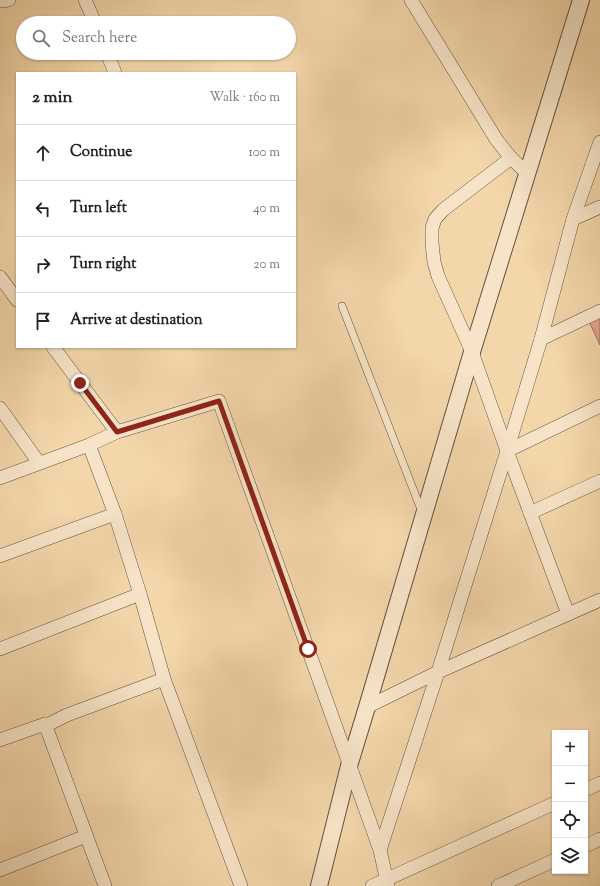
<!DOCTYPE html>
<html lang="en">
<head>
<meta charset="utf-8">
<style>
	body { margin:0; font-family:"Sorts Mill Goudy",serif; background:#f2f2f2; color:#222 }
	.controls { position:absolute; right:12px; bottom:12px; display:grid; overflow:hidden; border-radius:0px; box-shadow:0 1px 3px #0004 }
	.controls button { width:36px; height:36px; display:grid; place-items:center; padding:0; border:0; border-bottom:1px solid #e0e0e0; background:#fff; color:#222; font:20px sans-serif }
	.stop { position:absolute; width:12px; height:12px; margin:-9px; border:3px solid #8f2418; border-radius:50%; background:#fff }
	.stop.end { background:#8f2418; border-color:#fff; box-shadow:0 1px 4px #0008 }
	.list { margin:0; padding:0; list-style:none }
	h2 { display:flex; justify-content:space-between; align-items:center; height:52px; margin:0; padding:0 16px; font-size:17px }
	h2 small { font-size:13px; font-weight:400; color:#767676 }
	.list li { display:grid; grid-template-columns:26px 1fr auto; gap:12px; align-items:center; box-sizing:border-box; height:56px; padding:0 16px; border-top:1px solid #e0e0e0 }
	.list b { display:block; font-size:15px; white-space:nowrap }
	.list em { font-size:13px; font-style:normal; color:#767676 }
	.icon { flex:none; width:22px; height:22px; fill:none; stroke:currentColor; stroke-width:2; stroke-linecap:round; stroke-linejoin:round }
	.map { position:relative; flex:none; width:600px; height:886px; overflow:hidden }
	.search { position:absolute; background:#fff; box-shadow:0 1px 3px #0004; left:16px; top:16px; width:280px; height:44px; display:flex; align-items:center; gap:10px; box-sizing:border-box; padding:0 14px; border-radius:22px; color:#767676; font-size:15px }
	.panel { position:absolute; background:#fff; box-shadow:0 1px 3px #0004; left:16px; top:72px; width:280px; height:276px; border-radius:0px }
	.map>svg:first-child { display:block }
	.building { fill:#e0a486; stroke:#9d735e }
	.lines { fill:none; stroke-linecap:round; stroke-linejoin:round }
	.service-casing { stroke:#645240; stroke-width:8 }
	.minor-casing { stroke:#645240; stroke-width:14 }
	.tertiary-casing { stroke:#645240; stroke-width:18 }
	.service { stroke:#f7e4c8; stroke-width:7 }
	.minor { stroke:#f7e4c8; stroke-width:13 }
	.tertiary { stroke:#f7e4c8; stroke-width:16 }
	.route { stroke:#8f2418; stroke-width:5 }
</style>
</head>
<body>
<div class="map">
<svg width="600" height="886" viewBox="0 0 600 886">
	<rect width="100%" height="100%" fill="#f3d6aa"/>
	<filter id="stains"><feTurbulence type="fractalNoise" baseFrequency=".005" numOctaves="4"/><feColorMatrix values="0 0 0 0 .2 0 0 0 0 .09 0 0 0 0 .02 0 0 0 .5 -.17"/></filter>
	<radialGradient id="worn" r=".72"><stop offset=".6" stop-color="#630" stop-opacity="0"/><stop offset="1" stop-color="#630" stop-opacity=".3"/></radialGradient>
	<polygon class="building" points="600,311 600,345 587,317"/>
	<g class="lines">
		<defs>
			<polyline id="service" points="342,306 422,512"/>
			<g id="minor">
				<polyline points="85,0 95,23"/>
				<polyline points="411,0 496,139 511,158 527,173"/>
				<polyline points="0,1 9,0"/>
				<polyline points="107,53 115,73"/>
				<polyline points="511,158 443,210 435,219 432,228 432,243 434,262 438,276 472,352 507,451 568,614"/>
				<polyline points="573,219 600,207"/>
				<polyline points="0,277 17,300"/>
				<polyline points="541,339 600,311"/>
				<polyline points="53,347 117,432"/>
				<polyline points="0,408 39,463"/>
				<polyline points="89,445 115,514 140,594 164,679 241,886"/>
				<polyline points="507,451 600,406"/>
				<polyline points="0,478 89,445 117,432 219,401 380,850"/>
				<polyline points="530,513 600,481"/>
				<polyline points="0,556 115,514"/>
				<polyline points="0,649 140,594"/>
				<polyline points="367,707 438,672 600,600"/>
				<polyline points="0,740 45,724"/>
				<polyline points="585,790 600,783"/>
				<polyline points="585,846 600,839"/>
				<polyline points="0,870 86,836"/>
				<polyline points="105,886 45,724 49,724 67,715 164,679"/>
				<polyline points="372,886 555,803"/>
				<polyline points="388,886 380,850 438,672 507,451 541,339 573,219 600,142"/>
				<polyline points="498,886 555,860"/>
			</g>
			<polyline id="tertiary" points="319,886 349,766 367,707 472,352 581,0"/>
		</defs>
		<use href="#service" class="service-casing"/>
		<use href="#minor" class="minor-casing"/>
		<use href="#tertiary" class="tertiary-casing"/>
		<use href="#service" class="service"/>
		<use href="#minor" class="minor"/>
		<use href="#tertiary" class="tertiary"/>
	</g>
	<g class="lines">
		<polyline class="route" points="80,383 117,432 219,401 308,649"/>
	</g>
	<rect width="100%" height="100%" filter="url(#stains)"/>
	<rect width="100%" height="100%" fill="url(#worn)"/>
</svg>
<div class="controls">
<button>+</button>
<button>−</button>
<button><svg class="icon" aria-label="locate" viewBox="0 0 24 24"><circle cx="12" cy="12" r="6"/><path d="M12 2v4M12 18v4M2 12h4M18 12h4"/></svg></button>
<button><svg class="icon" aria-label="layers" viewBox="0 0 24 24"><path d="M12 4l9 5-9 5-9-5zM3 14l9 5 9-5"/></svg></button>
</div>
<div class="stop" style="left:308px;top:649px"></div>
<div class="stop end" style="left:80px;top:383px"></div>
<div class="search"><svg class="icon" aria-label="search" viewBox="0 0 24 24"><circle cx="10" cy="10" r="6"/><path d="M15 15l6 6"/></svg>Search here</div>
<section class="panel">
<h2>2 min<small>Walk · 160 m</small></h2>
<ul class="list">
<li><svg class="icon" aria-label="ahead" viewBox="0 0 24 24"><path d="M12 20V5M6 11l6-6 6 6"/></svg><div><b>Continue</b></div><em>100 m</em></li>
<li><svg class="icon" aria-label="left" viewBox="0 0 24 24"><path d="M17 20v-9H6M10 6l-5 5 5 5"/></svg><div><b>Turn left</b></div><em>40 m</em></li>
<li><svg class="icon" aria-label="right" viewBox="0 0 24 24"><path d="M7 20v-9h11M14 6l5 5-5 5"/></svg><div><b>Turn right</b></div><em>20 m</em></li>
<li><svg class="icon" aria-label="arrive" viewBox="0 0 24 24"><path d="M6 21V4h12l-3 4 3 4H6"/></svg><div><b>Arrive at destination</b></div></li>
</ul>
</section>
</div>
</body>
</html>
